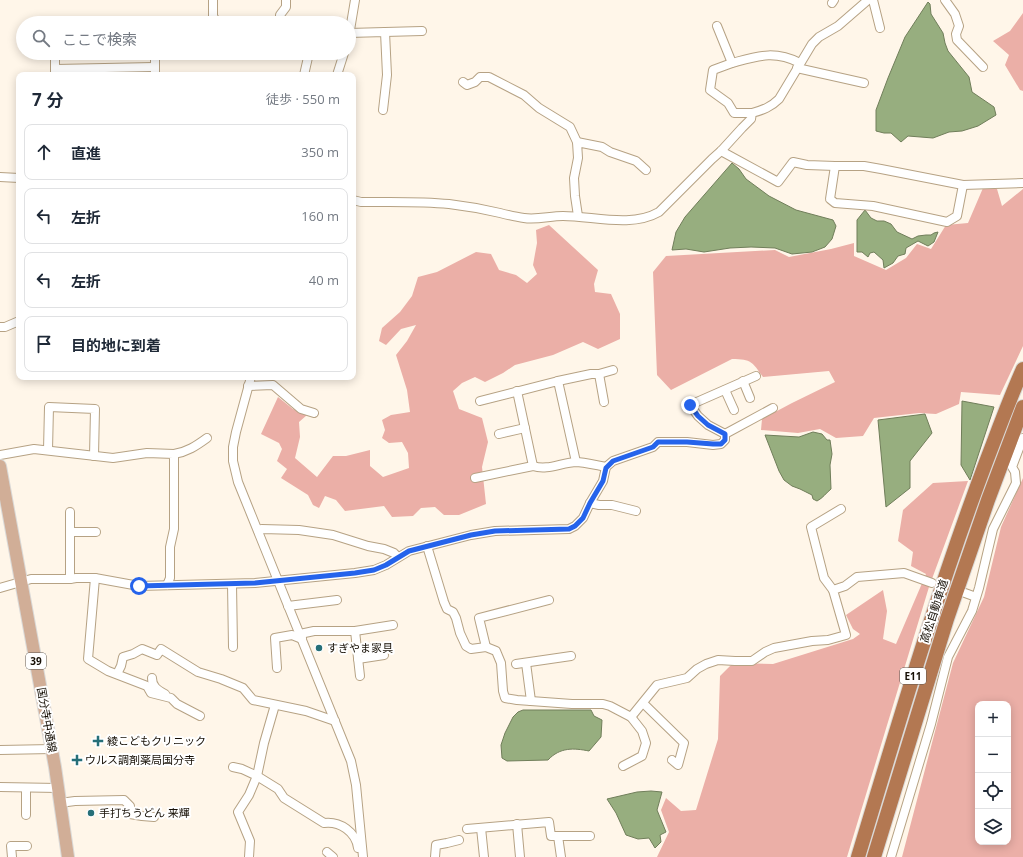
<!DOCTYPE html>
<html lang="ja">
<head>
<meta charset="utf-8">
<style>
	body { margin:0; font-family:"Open Sans","Noto Sans JP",sans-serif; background:#f6f6f7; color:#1f2937 }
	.controls { position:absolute; right:12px; bottom:12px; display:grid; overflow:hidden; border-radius:8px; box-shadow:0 2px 10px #0003 }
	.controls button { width:36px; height:36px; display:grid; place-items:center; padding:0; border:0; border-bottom:1px solid #e0e1e3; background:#fff; color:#1f2937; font:20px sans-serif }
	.stop { position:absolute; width:12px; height:12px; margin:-9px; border:3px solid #2563eb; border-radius:50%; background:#fff }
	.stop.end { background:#2563eb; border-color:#fff; box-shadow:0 1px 4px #0008 }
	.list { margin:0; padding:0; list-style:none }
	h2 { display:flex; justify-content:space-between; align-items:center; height:52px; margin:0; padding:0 16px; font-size:17px }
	h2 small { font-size:13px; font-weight:400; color:#747a83 }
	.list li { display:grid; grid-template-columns:26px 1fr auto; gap:12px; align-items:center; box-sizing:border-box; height:56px; margin:0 8px 8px; padding:0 8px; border:1px solid #e0e1e3; border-radius:8px }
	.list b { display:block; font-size:15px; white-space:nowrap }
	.list em { font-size:13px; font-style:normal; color:#747a83 }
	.icon { flex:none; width:22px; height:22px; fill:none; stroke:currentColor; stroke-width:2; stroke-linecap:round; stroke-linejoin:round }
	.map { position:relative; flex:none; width:1023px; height:857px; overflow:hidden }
	.search { position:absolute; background:#fff; box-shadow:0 2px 10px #0003; left:16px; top:16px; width:340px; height:44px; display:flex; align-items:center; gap:10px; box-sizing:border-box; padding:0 14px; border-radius:22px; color:#747a83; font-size:15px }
	.panel { position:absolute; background:#fff; box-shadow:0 2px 10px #0003; left:16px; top:72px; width:340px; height:308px; border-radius:8px }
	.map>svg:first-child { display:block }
	.forest { fill:#ebafa7; fill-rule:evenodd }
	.water { fill:#97ae7f; stroke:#707e5a }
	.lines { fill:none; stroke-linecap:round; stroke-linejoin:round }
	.minor-casing { stroke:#b6a284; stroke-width:10 }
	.primary-casing { stroke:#dad9d7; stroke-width:14 }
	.motorway-casing { stroke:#dad9d7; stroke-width:16 }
	.minor { stroke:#fff; stroke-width:8 }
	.primary { stroke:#d1ae97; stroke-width:12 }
	.motorway { stroke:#b37852; stroke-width:14 }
	.route { stroke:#2563eb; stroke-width:5 }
	.poi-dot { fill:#266f78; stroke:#fff; stroke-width:1.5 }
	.labels { text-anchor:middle; stroke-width:4; stroke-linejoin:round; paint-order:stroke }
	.shield { fill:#fff; stroke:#5c5750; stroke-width:1 }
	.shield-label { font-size:10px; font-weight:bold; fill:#160f05 }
	.street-label { font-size:11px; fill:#160f05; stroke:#fff }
	.poi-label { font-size:11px; fill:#160f05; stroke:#fff; text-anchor:start }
</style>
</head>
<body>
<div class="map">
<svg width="1023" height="857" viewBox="0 0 1023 857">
	<rect width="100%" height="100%" fill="#fff6e9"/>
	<g class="forest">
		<polygon points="1023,13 1023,91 1020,90 1005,65 1009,55 993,41 1010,31"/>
		<path d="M983,188L997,189L1002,206L1023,189V346L1000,395L961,392L959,404L936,414L919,413L874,418L863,436L836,438L820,429L798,433L761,430L762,419L792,403L835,382L829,371L763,377C752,362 752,359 732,359L671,390L657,375L653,272L666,256L775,250L789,257L831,249L854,243V256L886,270L906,258L917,244L931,249L946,225L968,223Z"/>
		<polygon points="549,225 598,270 594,284 595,292 611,294 620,314 620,339 598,349 583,342 553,355 515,365 503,373 485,382 475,377 462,383 453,391 459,409 482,418 488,442 482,467 486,504 459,515 444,515 435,507 421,508 413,516 392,517 384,506 345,511 336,500 325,496 319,508 313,505 308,495 281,478 287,469 277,461 282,449 279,443 261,434 278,397 293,409 307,415 299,422 300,437 295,458 317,477 333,456 346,456 370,450 370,466 383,477 409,468 408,453 402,442 389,443 382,438 385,430 382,420 391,415 410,412 407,390 396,355 407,341 416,325 401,329 386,345 379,341 382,328 400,312 412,296 418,277 437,272 476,252 491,254 499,270 516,275 527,283 537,274 533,265 537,243 536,230"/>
		<path d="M1023,478V857H902L953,663L984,597L1001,527ZM978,704H1008V842H978Z"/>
		<polygon points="968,481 929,587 847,857 657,857 669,832 661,810 666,798 681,811 696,810 718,739 720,676 733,663 773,664 853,639 860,634 853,629 846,615 883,590 887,611 883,639 896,644 926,574 911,566 913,552 898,541 903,510 933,483"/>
	</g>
	<g class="water">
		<polygon points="928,2 930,4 931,14 943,33 945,43 948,51 969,77 972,92 994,107 996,115 978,126 962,131 949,132 933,138 908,136 901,142 891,133 884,133 876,131 876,110 888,78 905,37"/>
		<polygon points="732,163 739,169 746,179 769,196 796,210 833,220 836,226 832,239 825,247 812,252 792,254 775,248 751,247 730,248 704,252 686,249 672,250 676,232 685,217"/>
		<polygon points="865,210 871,218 877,221 884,221 891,224 897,232 912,239 918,236 926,235 931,235 934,233 938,232 934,242 928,246 918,241 906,248 905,254 898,256 893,263 884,268 883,260 874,252 870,253 868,257 862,252 857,252 857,220"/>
		<polygon points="962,401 994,407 970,480 961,465"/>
		<polygon points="925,414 932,433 910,461 910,488 886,507 878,420"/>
		<path d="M813,432L822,434L827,440H830L832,454L830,465L831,489C826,493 823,498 817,501L813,499L812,495L800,489L792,486L784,480L779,471L765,435L799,437Z"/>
		<path d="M523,710H591L594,716L602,720L601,737L589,751C574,748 560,747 548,760L507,761L502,758L501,745L505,733L513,717L518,712Z"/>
		<polygon points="651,791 662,792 657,810 666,832 660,835 661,842 655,848 649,838 638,839 626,835 616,813 607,799 637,792"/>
	</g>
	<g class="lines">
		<defs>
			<g id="minor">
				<polyline points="213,0 213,16 217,23"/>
				<polyline points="873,0 880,28"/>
				<polyline points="945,0 955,14 959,26 956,34 957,40 983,67"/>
				<polyline points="832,3 834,0"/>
				<polyline points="280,23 280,15 286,7 286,0"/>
				<path d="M717,26L732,63C758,56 774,50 800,63"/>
				<polyline points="385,32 422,31"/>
				<polyline points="349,33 385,32 387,75 383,110"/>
				<polyline points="349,36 355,0"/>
				<polyline points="55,53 55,75"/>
				<polyline points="732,63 713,70 710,90 728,103 734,113 752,113"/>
				<polyline points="797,68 864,83"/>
				<polyline points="55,69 154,67"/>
				<polyline points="155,75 155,53"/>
				<polyline points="304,75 309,53"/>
				<polyline points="337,75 344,53"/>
				<polyline points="463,82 467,85 475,82 480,77 489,77 524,95 539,108 570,127 577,142"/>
				<polyline points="721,151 778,182 793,162 807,165 835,166 864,166 881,169 963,185 1023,183"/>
				<polyline points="835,166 830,199 835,203 873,206 947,222 957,216 963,185"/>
				<polyline points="0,177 19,178"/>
				<path d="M353,200L361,202C390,202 420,201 449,204C466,206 483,209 500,213C508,215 516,217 524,218C537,220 550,216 563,216C593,216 631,228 659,212L712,159L721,151L742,128L751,119L752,113C763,110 771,107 779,99L812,44L819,37L838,26L868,0"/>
				<polyline points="578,216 575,196 574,178 578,158 577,142 602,147 610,152 636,161 646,170"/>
				<polyline points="0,327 5,327 19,321"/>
				<polyline points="599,374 613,370"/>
				<polyline points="251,377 236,432 233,447 233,461 238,482 351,761 356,785 363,857"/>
				<polyline points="558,381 591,374 599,374 604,402"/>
				<polyline points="743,381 750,398"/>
				<polyline points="248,386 273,385 301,409 314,413"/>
				<polyline points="725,390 734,410"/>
				<polyline points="517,391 533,466"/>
				<polyline points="480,401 558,381 576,462"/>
				<polyline points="499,434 525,428"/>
				<polyline points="725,434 708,425 698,416 690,405 756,376"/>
				<polyline points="48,450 49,407 95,409 94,456"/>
				<path d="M174,454C187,452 196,446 207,438"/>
				<polyline points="0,455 34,449 113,458 147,453 174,454 174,529 170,547 170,578 167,585"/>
				<path d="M475,478L533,466C548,471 562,462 577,462C586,463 597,465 606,467"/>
				<polyline points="590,503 599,505 612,505 636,511"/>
				<polyline points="70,512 70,579"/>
				<polyline points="258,530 262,529 299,530 333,535 368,546 384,549 394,553 398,557"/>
				<polyline points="70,532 96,532"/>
				<polyline points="427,546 444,602 447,609 453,612 456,618 460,633 466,646 471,649 486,647 496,651 501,663 503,691 505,698 517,700 572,704 603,704 610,706 631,717 657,685 687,678 697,669 706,664 718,660 735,661 752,661 765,652 774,648 812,641 828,640 846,635 833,590 845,586 857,577 904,573 932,583"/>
				<polyline points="95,578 88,659 108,671 147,686 151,693 171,698 177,704 200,716"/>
				<polyline points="232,584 233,647"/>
				<polyline points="0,588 31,579 70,579 76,578 95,578 139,586 255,583 355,573 374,570 386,565 409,551 471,535 495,531 569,529 575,526 583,518 590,503 603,481 606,467 613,461 653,447 658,442 687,442 713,445 721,444 725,440 725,434 773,408"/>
				<polyline points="833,590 824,578 811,527 841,509"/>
				<polyline points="965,593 976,597"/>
				<polyline points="288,606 337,600"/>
				<polyline points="355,631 360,676"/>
				<polyline points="300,634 314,631 355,631 393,625"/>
				<polyline points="486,647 479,618 549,600"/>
				<polyline points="358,659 384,655"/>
				<polyline points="526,663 531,701"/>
				<polyline points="516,664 571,656"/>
				<polyline points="277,668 275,638 292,635 302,639"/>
				<polyline points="117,674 121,666 123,657 133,654 142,649 157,655 161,649 198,672 221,679 243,688 253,700 306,711 335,721"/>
				<path d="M152,678C152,687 158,690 165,694"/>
				<polyline points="643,703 684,743 678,765 672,760"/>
				<polyline points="0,750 52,749"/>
				<polyline points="623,766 642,756 646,743 642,731 631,717"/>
				<path d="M233,767L242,769L257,776L278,789L284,798L324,823C340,821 356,832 358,848"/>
				<polyline points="0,787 58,788"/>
				<polyline points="26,788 26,815"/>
				<polyline points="60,803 75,801 124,800 130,806 130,814 142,816 154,817"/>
				<polyline points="517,824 520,857"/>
				<polyline points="481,828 484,857"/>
				<polyline points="467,829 549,822 551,836 558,836 561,857"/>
				<polyline points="558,836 590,836"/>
				<polyline points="327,852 333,857"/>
				<polyline points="12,857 11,846 27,846"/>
				<polyline points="249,857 250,841 238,812 249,795 257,776 264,743 275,705"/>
				<polyline points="435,857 436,845 447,843 459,840"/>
				<polyline points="891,857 931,724 948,657 972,611 979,588 993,529 1016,483 1015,472 1012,467 1023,438"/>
			</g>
			<polyline id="primary" points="0,466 55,767 68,857"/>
			<g id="motorway">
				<path d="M858,857C898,725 937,592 986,462C998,431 1009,400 1023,369"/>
				<polyline points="874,857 947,619 988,500 1023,407"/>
			</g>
		</defs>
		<use href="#minor" class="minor-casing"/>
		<use href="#primary" class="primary-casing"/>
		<use href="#motorway" class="motorway-casing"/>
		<use href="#minor" class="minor"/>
		<use href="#primary" class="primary"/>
		<use href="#motorway" class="motorway"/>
	</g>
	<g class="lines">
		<polyline class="route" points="139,586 255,583 355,573 374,570 386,565 409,551 471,535 495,531 569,529 575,526 583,518 590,503 603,481 606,468 613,461 653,447 658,442 687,442 713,444 721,444 725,440 725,434 708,425 698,416 690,405"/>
	</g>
	<g class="poi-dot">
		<circle cx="319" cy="648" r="4"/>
		<path d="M96 735h4v4h4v4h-4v4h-4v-4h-4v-4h4z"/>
		<path d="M75 754h4v4h4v4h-4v4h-4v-4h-4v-4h4z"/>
		<circle cx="91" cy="813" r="4"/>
	</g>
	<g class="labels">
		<g class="shield">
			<rect x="26" y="653" width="20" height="16" rx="3"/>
			<rect x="900" y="668" width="26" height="16" rx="3"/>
		</g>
		<g class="shield-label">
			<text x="36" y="665">39</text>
			<text x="913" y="680">E11</text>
		</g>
		<g class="street-label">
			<text transform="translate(934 611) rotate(-72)" y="4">高松自動車道</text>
			<text transform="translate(47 720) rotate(80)" y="4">国分寺中通線</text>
		</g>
		<g class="poi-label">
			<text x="327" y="652">すぎやま家具</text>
			<text x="107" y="745">綾こどもクリニック</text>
			<text x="85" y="764">ウルス調剤薬局国分寺</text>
			<text x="99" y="817">手打ちうどん 来輝</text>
		</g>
	</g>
</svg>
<div class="controls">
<button>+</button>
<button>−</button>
<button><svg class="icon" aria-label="locate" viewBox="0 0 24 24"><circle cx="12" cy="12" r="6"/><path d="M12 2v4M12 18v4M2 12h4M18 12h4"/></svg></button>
<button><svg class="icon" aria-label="layers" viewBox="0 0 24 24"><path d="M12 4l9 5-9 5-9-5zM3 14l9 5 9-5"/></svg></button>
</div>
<div class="stop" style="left:139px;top:586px"></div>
<div class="stop end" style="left:690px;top:405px"></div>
<div class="search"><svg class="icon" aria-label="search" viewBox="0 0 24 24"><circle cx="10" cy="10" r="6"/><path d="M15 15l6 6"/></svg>ここで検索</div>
<section class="panel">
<h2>7 分<small>徒歩 · 550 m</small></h2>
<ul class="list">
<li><svg class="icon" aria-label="ahead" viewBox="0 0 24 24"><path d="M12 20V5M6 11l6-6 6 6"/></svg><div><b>直進</b></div><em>350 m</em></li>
<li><svg class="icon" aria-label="left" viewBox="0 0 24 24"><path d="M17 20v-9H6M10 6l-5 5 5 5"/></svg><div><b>左折</b></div><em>160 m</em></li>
<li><svg class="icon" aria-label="left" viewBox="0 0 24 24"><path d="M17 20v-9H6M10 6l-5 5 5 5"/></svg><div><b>左折</b></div><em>40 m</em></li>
<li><svg class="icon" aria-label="arrive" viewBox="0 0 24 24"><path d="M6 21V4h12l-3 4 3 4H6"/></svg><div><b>目的地に到着</b></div></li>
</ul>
</section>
</div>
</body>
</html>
